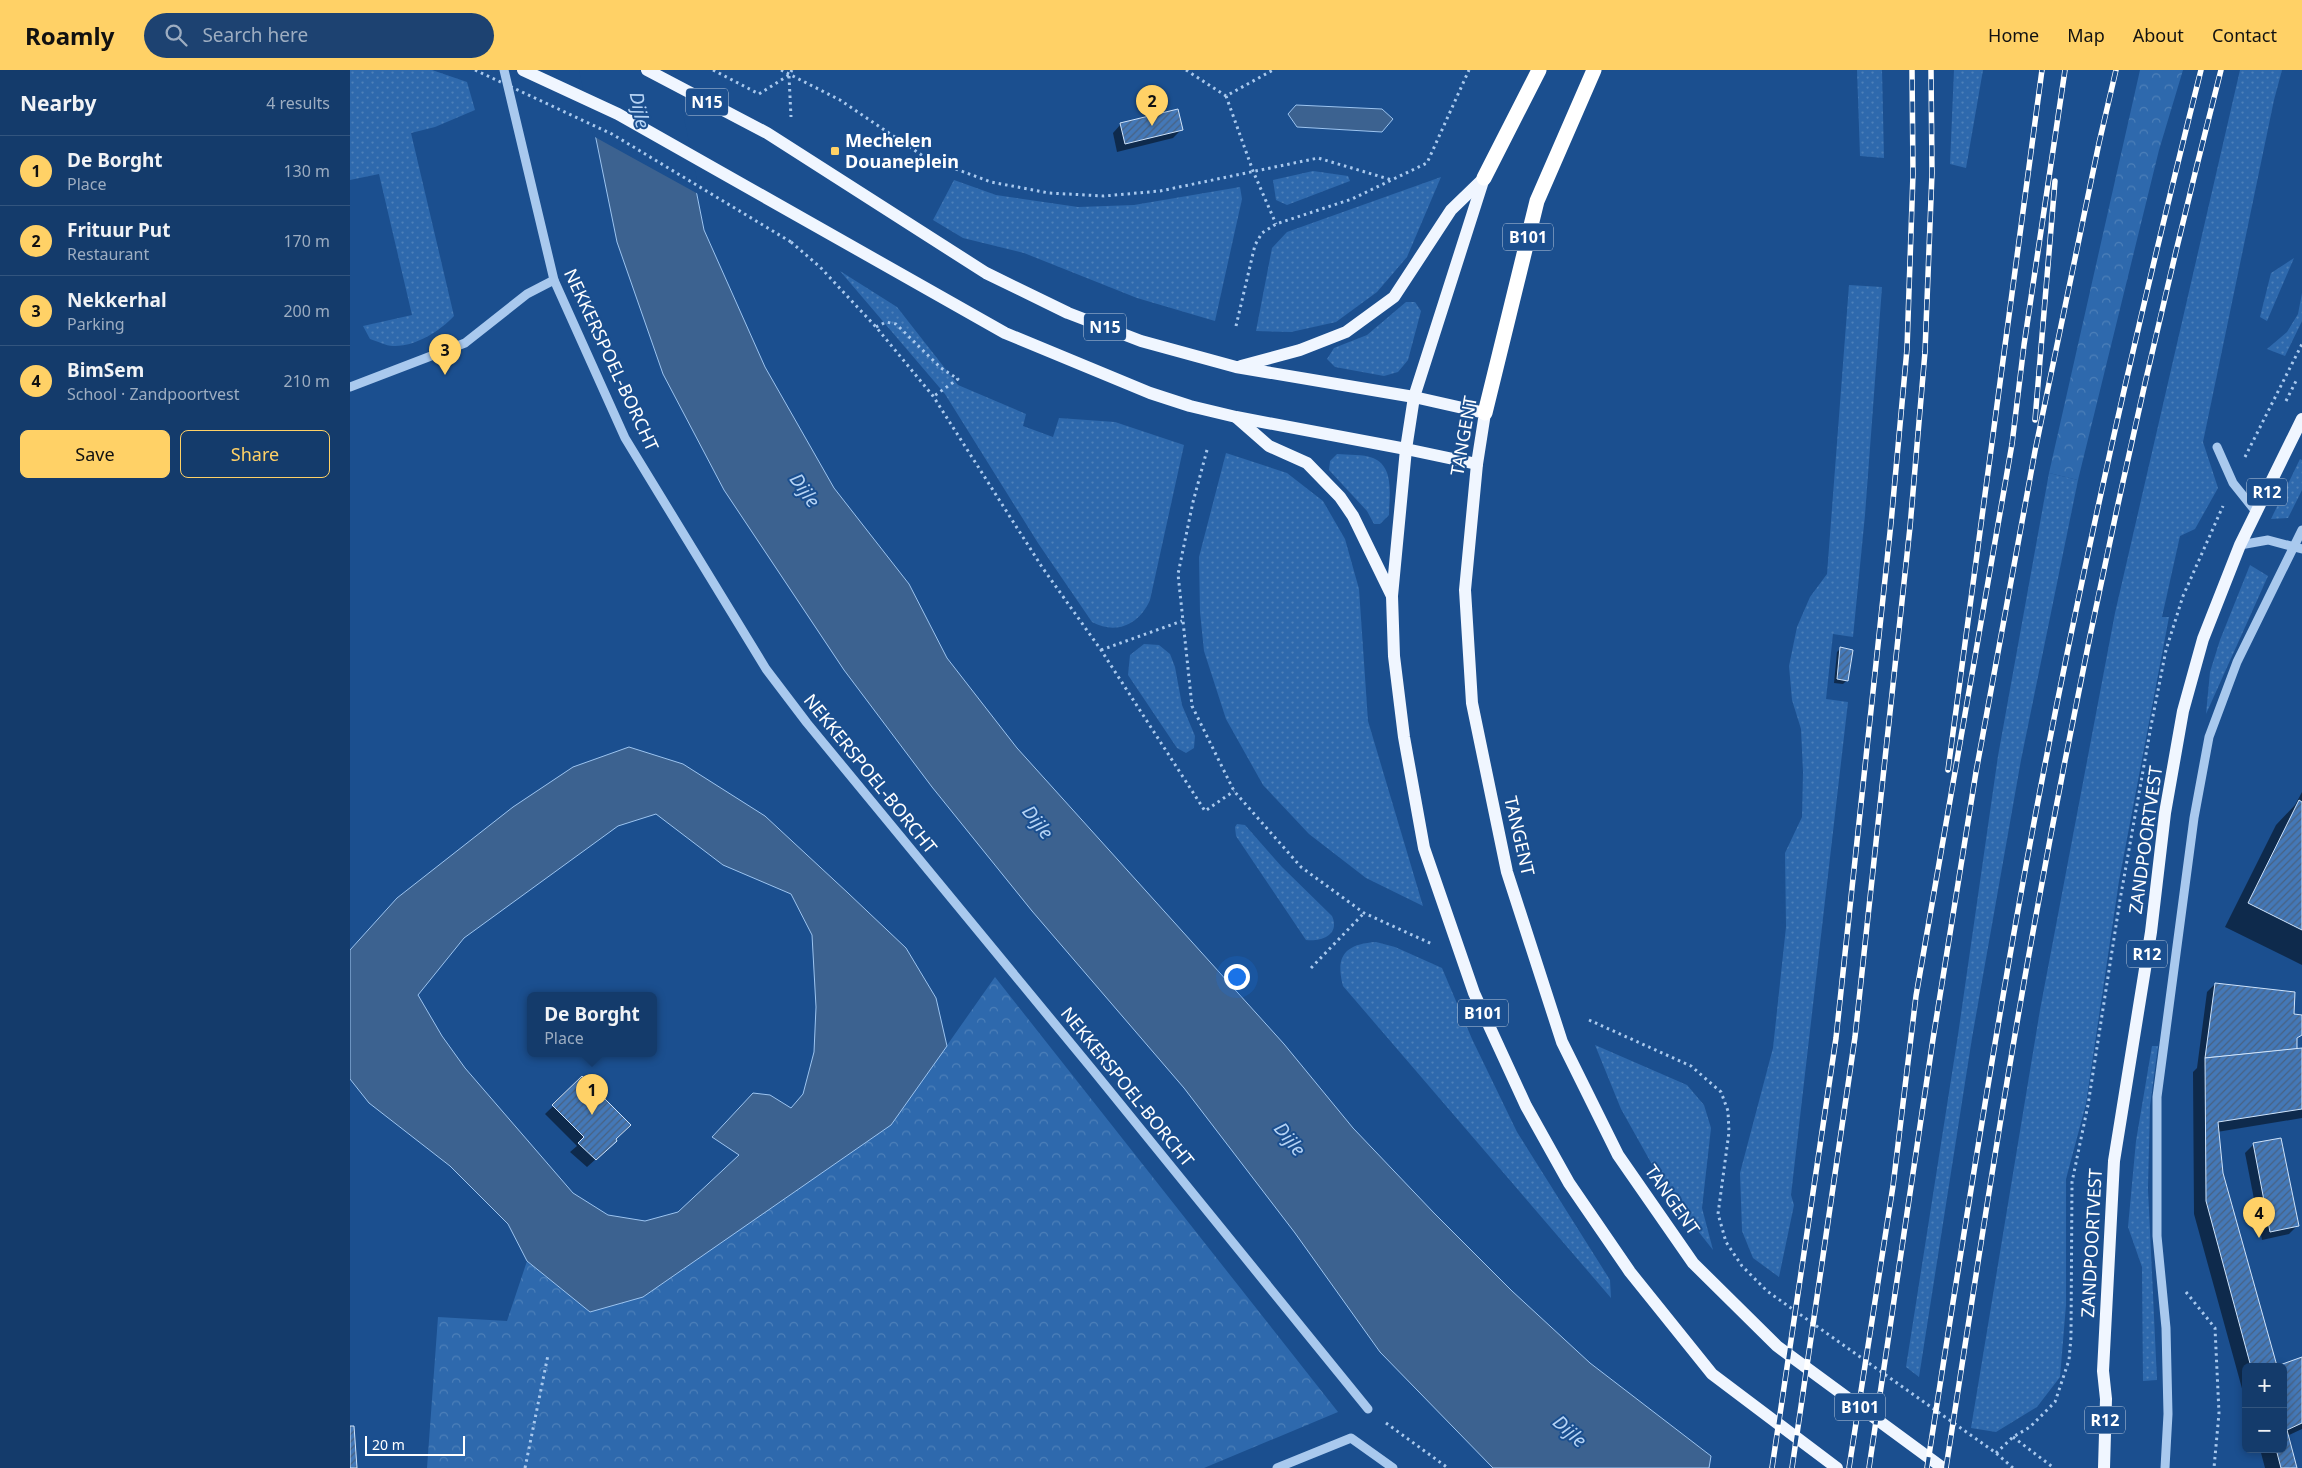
<!DOCTYPE html>
<html lang="en">
<head>
<meta charset="utf-8">
<style>
	body { margin:0; font-family:"Noto Sans",sans-serif; background:#1d4271; color:#f1f3f6 }
	.controls { position:absolute; right:15px; bottom:15px; display:grid; overflow:hidden; border-radius:8px; box-shadow:0 2px 8px #0003 }
	.controls button { width:45px; height:45px; display:grid; place-items:center; padding:0; border:0; border-bottom:1px solid #33557e; background:#143b6b; color:#f1f3f6; font:25px sans-serif }
	.scale { position:absolute; left:15px; bottom:12px; width:100px; box-sizing:border-box; padding-left:5px; border:2px solid #fff; border-top:0; font-size:14px; line-height:18px; white-space:nowrap; color:#fff; -webkit-text-stroke:4px #1b4f8f; paint-order:stroke }
	.you { position:absolute; left:886px; top:906px; width:18px; height:18px; margin:-12px; border:4px solid #fff; border-radius:50%; background:#1a73e8; box-shadow:0 0 0 8px #1a73e833 }
	.badge { display:grid; place-items:center; width:32px; height:32px; border-radius:50%; background:#ffd166; color:#111; font-size:16px; font-weight:700 }
	.pin { position:absolute; translate:-50% -41px; filter:drop-shadow(0 1px 2px #0008) }
	.pin::after { content:''; position:absolute; top:26px; width:18px; height:15px; background:inherit; clip-path:polygon(0 0,100% 0,50% 100%) }
	.popup { position:absolute; left:177px; top:922px; width:130px; height:65px; box-sizing:border-box; display:grid; place-content:center; border-radius:8px; background:#143b6b; filter:drop-shadow(0 1px 4px #0005); font-size:16px; white-space:nowrap; color:#9dadc1 }
	.popup b { font-size:19px; color:#f1f3f6 }
	.popup::after { content:''; position:absolute; left:50%; top:100%; margin-left:-10px; border:10px solid transparent; border-top-color:#143b6b }
	.list { margin:0; padding:0; list-style:none }
	h2 { display:flex; justify-content:space-between; align-items:center; height:65px; margin:0; padding:0 20px; font-size:21px }
	h2 small { font-size:16px; font-weight:400; color:#9dadc1 }
	.list li { display:grid; grid-template-columns:32px 1fr auto; gap:15px; align-items:center; box-sizing:border-box; height:70px; padding:0 20px; border-top:1px solid #33557e }
	.list b { display:block; font-size:19px; white-space:nowrap }
	.list p { margin:0; font-size:16px; white-space:nowrap; color:#9dadc1 }
	.list em { font-size:16px; font-style:normal; color:#9dadc1 }
	.actions { display:flex; gap:10px; padding:15px 20px }
	.actions a { flex:1; padding:11px 0; border:1px solid #ffd166; border-radius:8px; text-align:center; font-size:18px; color:#ffd166 }
	.actions .main { background:#ffd166; color:#111 }
	.icon { flex:none; width:28px; height:28px; fill:none; stroke:currentColor; stroke-width:2; stroke-linecap:round; stroke-linejoin:round }
	.map { position:relative; flex:none; width:1952px; height:1398px; overflow:hidden }
	header { display:flex; align-items:center; gap:30px; box-sizing:border-box; height:70px; padding:0 25px; background:#ffd166; color:#111 }
	header strong { font-size:24px }
	nav { display:flex; gap:28px; margin-inline-start:auto; font-size:18px }
	.search { width:350px; height:45px; background:#1d4271; display:flex; align-items:center; gap:12px; box-sizing:border-box; padding:0 18px; border-radius:28px; color:#9dadc1; font-size:19px }
	main { display:flex }
	aside { flex:1; background:#143b6b }
	.map>svg:first-child { display:block }
	.grass { fill:url(#grass-dots) }
	.forest { fill:url(#forest-crowns) }
	.water { fill:#3c6290; stroke:#9cc4f0; fill-rule:evenodd }
	.pier { fill:#1b4f8f }
	.shadow { fill:#0007 }
	.building { fill:url(#building-hatch); stroke:#cfe3fa }
	.lines { fill:none; stroke-linecap:round; stroke-linejoin:round }
	.path { stroke:#a9c9ee; stroke-width:3; stroke-dasharray:2.5 4; stroke-linecap:butt }
	.minor { stroke:#a9c9ee; stroke-width:9 }
	.major { stroke:#f0f6ff; stroke-width:12 }
	.highway { stroke:#fff; stroke-width:15 }
	.rail-casing { stroke:#fff; stroke-width:5.5 }
	.rail { stroke:#1b4f8f; stroke-width:4; stroke-dasharray:11; stroke-linecap:butt }
	.path-bridge { stroke:#a9c9ee; stroke-width:3; stroke-dasharray:2.5 4; stroke-linecap:butt }
	.poi-dot { fill:#ffd166; stroke:#1b4f8f; stroke-width:2 }
	.labels { text-anchor:middle; stroke-width:4; stroke-linejoin:round; paint-order:stroke }
	.shield { fill:#1b4f8f; stroke:#bbcadd; stroke-width:1 }
	.shield-label { font-size:16px; font-weight:bold; fill:#fff }
	.poi-label { font-size:18px; font-weight:bold; fill:#fff; stroke:#1b4f8f; text-anchor:start }
	.street-label { font-size:18px; fill:#fff; stroke:#1b4f8f }
	.water-label { font-size:19px; font-style:italic; fill:#b5d3f5; stroke:#1b4f8f }
</style>
</head>
<body>
<header>
<strong>Roamly</strong>
<div class="search"><svg class="icon" aria-label="search" viewBox="0 0 24 24"><circle cx="10" cy="10" r="6"/><path d="M15 15l6 6"/></svg>Search here</div>
<nav><a>Home</a><a>Map</a><a>About</a><a>Contact</a></nav>
</header>
<main>
<aside>
<h2>Nearby<small>4 results</small></h2>
<ul class="list">
<li><span class="badge">1</span><div><b>De Borght</b><p>Place</p></div><em>130 m</em></li>
<li><span class="badge">2</span><div><b>Frituur Put</b><p>Restaurant</p></div><em>170 m</em></li>
<li><span class="badge">3</span><div><b>Nekkerhal</b><p>Parking</p></div><em>200 m</em></li>
<li><span class="badge">4</span><div><b>BimSem</b><p>School · Zandpoortvest</p></div><em>210 m</em></li>
</ul>
<div class="actions"><a class="main">Save</a><a>Share</a></div>
</aside>
<div class="map">
<svg width="1952" height="1398" viewBox="0 0 1952 1398">
	<defs>
		<pattern id="grass-dots" width="8" height="8" patternUnits="userSpaceOnUse" patternTransform="scale(1.25)"><rect width="8" height="8" fill="#2e69ad"/><path d="M2 2h.1M6 6h.1" fill="none" stroke="#4d80b9" stroke-width="1.8" stroke-linecap="round"/></pattern>
		<pattern id="forest-crowns" width="20" height="18" patternUnits="userSpaceOnUse" patternTransform="scale(1.25)"><rect width="20" height="18" fill="#2e69ad"/><path d="M2 6a3 3 0 1 1 6 0M12 15a3 3 0 1 1 6 0" fill="none" stroke="#4d80b9"/></pattern>
		<pattern id="building-hatch" width="6" height="6" patternUnits="userSpaceOnUse" patternTransform="scale(1.25)"><rect width="6" height="6" fill="#4478b7"/><path d="M-1 1l2-2M0 6l6-6M5 7l2-2" fill="none" stroke="#486282"/></pattern>
	</defs>
	<rect width="100%" height="100%" fill="#1b4f8f"/>
	<g class="grass">
		<path d="M0,0H82L117,12L125,40L85,57L61,63L104,246C90,261 65,277 43,276C36,276 27,271 20,269L13,256L62,245L29,104L0,110Z"/>
		<polygon points="1507,0 1532,0 1534,88 1510,86"/>
		<polygon points="1604,0 1633,0 1616,98 1600,94"/>
		<polygon points="1890,0 1932,0 1924,30 1853,372 1868,418 1845,459 1830,466 1812,547 1819,547 1769,811 1736,1034 1716,1109 1716,1235 1710,1307 1687,1337 1646,1362 1621,1358 1690,940 1765,543"/>
		<polygon points="963,101 998,106 1000,111 937,135 926,130 923,110"/>
		<polygon points="1091,107 1057,187 1027,222 986,252 941,262 906,261 922,178 937,162"/>
		<polygon points="604,110 646,125 728,137 784,135 890,117 892,129 865,251 787,228 674,183 613,168 583,150"/>
		<polygon points="1944,188 1917,251 1910,247 1921,203"/>
		<path d="M490,201L547,237L608,315L676,344L673,356L703,367L709,348L765,352L834,375L800,530C789,555 766,565 742,552L688,473L595,324Z"/>
		<polygon points="1499,215 1532,217 1515,445 1503,567 1483,564 1476,629 1498,632 1441,1125 1444,1135 1429,1207 1403,1188 1392,1161 1390,1103 1423,978 1436,857 1435,783 1452,747 1453,702 1451,659 1442,630 1439,596 1447,557 1460,527 1477,504"/>
		<polygon points="1952,223 1952,251 1935,286 1917,279 1937,262 1948,244"/>
		<polygon points="1056,232 1065,232 1071,241 1058,290 1048,302 1034,306 985,297 977,289 984,278 1017,265"/>
		<polygon points="876,383 937,403 973,431 995,469 1009,519 1018,651 1073,836 1016,808 959,764 913,715 876,649 854,581 850,542 849,487"/>
		<path d="M987,384C998,385 1013,384 1023,388C1045,397 1039,426 1039,445L1030,454H1024L1017,441L979,400L980,391Z"/>
		<polygon points="1950,389 1952,390 1952,420 1938,448 1921,449"/>
		<polygon points="1699,403 1728,410 1671,690 1622,968 1569,1307 1556,1297 1608,965 1648,686"/>
		<polygon points="1900,495 1918,506 1856,644 1860,602 1870,570"/>
		<polygon points="794,574 809,575 820,584 825,597 832,635 845,666 844,678 836,683 827,678 778,605 780,585"/>
		<path d="M887,754L895,755L932,797L982,846C990,864 973,872 956,870L886,766L885,757Z"/>
		<path d="M1026,872L1045,877L1092,898L1122,969L1167,1062L1260,1210L1261,1228L993,916C985,886 995,874 1026,872Z"/>
		<polygon points="1245,975 1337,1015 1354,1035 1361,1058 1352,1138 1363,1180 1318,1123 1271,1039"/>
		<polygon points="1802,976 1808,976 1800,1036 1798,1119 1807,1310 1793,1311 1792,1197 1778,1157 1786,1071"/>
	</g>
	<g class="forest">
		<polygon points="1790,0 1833,0 1809,80 1728,410 1699,403"/>
		<polygon points="645,907 988,1342 854,1398 77,1398 88,1247 157,1251 177,1191 240,1242 541,1055"/>
	</g>
	<g class="water">
		<polygon points="232,0 322,0 354,160 415,297 484,418 559,514 597,588 667,678 934,974 1003,1058 1084,1143 1162,1221 1240,1293 1361,1386 1359,1398 1143,1398 1030,1282 945,1163 834,1018 682,841 582,717 494,600 374,420 313,304 267,172"/>
		<polygon points="946,35 1032,39 1043,49 1032,62 947,57 938,44"/>
		<path d="M279,677L333,694L415,746L498,823L556,878L586,928L597,976L541,1055L293,1227L240,1242L177,1191L158,1154L100,1096L19,1033L0,1009V880L47,828L163,737L223,697ZM306,744L373,795L441,824L462,865L466,937L464,982L453,1024L441,1038L420,1025L403,1023L362,1067L389,1085L328,1142L295,1151L258,1145L223,1123L115,998L92,966L68,925L114,868L268,756Z"/>
	</g>
	<polygon class="pier" points="229,0 324,0 350,125 243,66"/>
	<g class="shadow">
		<polygon points="771,54 832,59 823,68 767,82 763,63"/>
		<polygon points="1491,578 1497,610 1493,614 1484,613 1487,582"/>
		<polygon points="1952,722 1952,895 1875,857 1926,755 1945,735"/>
		<polygon points="1865,914 1952,947 1952,964 1946,970 1943,980 1952,979 1952,1048 1867,1062 1871,1104 1926,1297 1896,1297 1896,1333 1844,1144 1843,1002 1847,998 1857,922"/>
		<polygon points="232,1008 265,1070 257,1079 237,1097 220,1082 227,1076 195,1044"/>
		<polygon points="1904,1074 1947,1156 1939,1164 1912,1170 1895,1083"/>
		<polygon points="1952,1288 1952,1359 1937,1366 1946,1398 1915,1398 1910,1379 1933,1379 1933,1297"/>
	</g>
	<g class="building">
		<polygon points="828,39 833,60 775,74 770,53"/>
		<polygon points="1490,577 1503,580 1498,611 1487,609"/>
		<polygon points="1949,730 1952,732 1952,860 1898,833"/>
		<polygon points="1865,913 1945,922 1944,944 1952,945 1952,965 1947,968 1947,979 1855,988"/>
		<polygon points="1952,978 1952,1039 1868,1052 1873,1103 1927,1296 1952,1287 1952,1353 1937,1360 1947,1398 1931,1398 1926,1379 1933,1379 1933,1297 1901,1297 1856,1131 1855,988"/>
		<polygon points="232,1006 281,1055 266,1069 267,1071 246,1090 228,1073 234,1067 202,1035"/>
		<polygon points="1931,1068 1949,1156 1920,1162 1903,1073"/>
		<polygon points="0,1356 4,1356 7,1398 0,1398"/>
	</g>
	<g class="lines">
		<g class="path">
			<polyline points="363,0 409,24 439,5 442,0"/>
			<polyline points="431,0 490,30 576,88 641,112 699,123 754,126 810,121 968,88 1042,110"/>
			<polyline points="836,0 876,26 923,0"/>
			<polyline points="439,6 441,47"/>
			<polyline points="876,26 903,101 926,154"/>
			<polyline points="441,172 470,197 526,257 583,326 692,497 751,580 855,741 884,721"/>
			<polyline points="886,256 905,175 912,163 926,154 1002,129 1077,93 1119,0"/>
			<polyline points="526,257 536,252 546,254 591,298 608,309 584,326"/>
			<polyline points="1936,331 1947,309"/>
			<polyline points="857,380 843,432 828,504 842,636 884,721 951,797 1014,843 1082,874"/>
			<polyline points="1895,387 1952,274"/>
			<polyline points="751,580 832,551"/>
			<polyline points="961,898 1014,843"/>
			<polyline points="1239,950 1341,996 1371,1022 1378,1041 1379,1062 1368,1144 1376,1172 1392,1196 1417,1221 1646,1383 1663,1398"/>
			<polyline points="1836,1222 1865,1258 1869,1343 1864,1398"/>
			<polyline points="1036,1353 1098,1398"/>
			<polyline points="1663,1367 1704,1398"/>
			<polyline points="1646,1383 1663,1367 1680,1357 1705,1332 1719,1290 1721,1267 1722,1112 1738,1035 1770,830 1801,656 1816,580 1833,526 1873,436"/>
			<polyline points="175,1398 198,1285"/>
		</g>
		<g class="minor">
			<polyline points="154,0 204,210 275,368 416,599 457,653 742,999 1018,1339"/>
			<polyline points="0,317 115,273 177,224 204,210"/>
			<polyline points="1867,377 1883,413 1907,443"/>
			<polyline points="1890,475 1918,470 1952,479"/>
			<polyline points="927,1398 1001,1368 1043,1398"/>
			<polyline points="1815,1398 1818,1344 1816,1258 1807,1166 1807,1027 1844,748 1859,667 1887,592 1952,460"/>
		</g>
		<g class="major">
			<polyline points="173,0 268,44 655,263 800,323 840,336 886,347 1056,379 1127,394"/>
			<polyline points="297,0 417,63 636,203 718,243 791,271 886,297 1064,327 1135,343 1127,394 1115,520 1122,633 1157,802 1212,972 1268,1085 1343,1193 1427,1276 1593,1398"/>
			<polyline points="1134,108 1064,327 1056,379 1042,526 1044,586 1054,667 1074,778 1124,923 1176,1036 1219,1113 1280,1202 1362,1304 1487,1398"/>
			<polyline points="891,296 950,280 996,262 1044,227 1101,140 1132,110"/>
			<polyline points="887,348 919,376 957,393 990,427 1003,446 1042,526"/>
			<polyline points="1754,1398 1756,1329 1753,1301 1764,1091 1801,862 1815,743 1833,641 1853,569 1890,475 1952,349"/>
		</g>
		<g class="highway">
			<polyline points="1134,108 1189,0"/>
			<polyline points="1135,343 1187,131 1244,0"/>
		</g>
		<defs>
			<g id="rail">
				<polyline points="1685,350 1705,111"/>
				<polyline points="1598,700 1692,0"/>
				<polyline points="1422,1398 1486,968 1541,453 1557,279 1563,104 1562,0"/>
				<polyline points="1442,1398 1505,967 1560,457 1575,282 1582,103 1581,0"/>
				<polyline points="1499,1398 1543,1116 1566,926 1662,374 1674,275 1715,0"/>
				<polyline points="1519,1398 1583,969 1626,702 1685,381 1749,73 1766,0"/>
				<path d="M1577,1398C1606,1212 1635,1025 1668,840C1718,558 1781,278 1851,0"/>
				<path d="M1596,1398C1625,1212 1653,1025 1687,840C1738,558 1800,277 1871,0"/>
			</g>
		</defs>
		<use href="#rail" class="rail-casing"/>
		<use href="#rail" class="rail"/>
		<polyline class="path-bridge" points="125,0 262,64 441,172"/>
	</g>
	<rect class="poi-dot" x="480" y="76" width="10" height="10" rx="2.5"/>
	<g class="labels">
		<g class="shield">
			<rect x="336" y="18.5" width="42" height="27" rx="4"/>
			<rect x="1153" y="153.5" width="50" height="27" rx="4"/>
			<rect x="734" y="243.5" width="42" height="27" rx="4"/>
			<rect x="1897" y="408.5" width="40" height="27" rx="4"/>
			<rect x="1777" y="870.5" width="40" height="27" rx="4"/>
			<rect x="1108" y="929.5" width="50" height="27" rx="4"/>
			<rect x="1485" y="1323.5" width="50" height="27" rx="4"/>
			<rect x="1735" y="1336.5" width="40" height="27" rx="4"/>
		</g>
		<g class="shield-label">
			<text x="357" y="38">N15</text>
			<text x="1178" y="173">B101</text>
			<text x="755" y="263">N15</text>
			<text x="1917" y="428">R12</text>
			<text x="1797" y="890">R12</text>
			<text x="1133" y="949">B101</text>
			<text x="1510" y="1343">B101</text>
			<text x="1755" y="1356">R12</text>
		</g>
		<g class="poi-label">
			<text x="495" y="77">Mechelen<tspan x="495" dy="21">Douaneplein</tspan></text>
		</g>
		<g class="street-label">
			<text transform="translate(261 290) rotate(65)" y="6">NEKKERSPOEL-BORCHT</text>
			<text transform="translate(1114 366) rotate(-80)" y="6">TANGENT</text>
			<text transform="translate(520 704) rotate(51)" y="6">NEKKERSPOEL-BORCHT</text>
			<text transform="translate(1169 766) rotate(77)" y="6">TANGENT</text>
			<text transform="translate(1796 770) rotate(-82)" y="6">ZANDPOORTVEST</text>
			<text transform="translate(777 1017) rotate(51)" y="6">NEKKERSPOEL-BORCHT</text>
			<text transform="translate(1322 1130) rotate(55)" y="6">TANGENT</text>
			<text transform="translate(1742 1173) rotate(-87)" y="6">ZANDPOORTVEST</text>
		</g>
		<g class="water-label">
			<text transform="translate(290 40) rotate(79)" y="7">Dijle</text>
			<text transform="translate(455 420) rotate(55)" y="7">Dijle</text>
			<text transform="translate(688 752) rotate(52)" y="7">Dijle</text>
			<text transform="translate(940 1069) rotate(51)" y="7">Dijle</text>
			<text transform="translate(1220 1361) rotate(42)" y="7">Dijle</text>
		</g>
	</g>
</svg>
<div class="controls">
<button>+</button>
<button>−</button>
</div>
<div class="scale">20 m</div>
<div class="you"></div>
<div class="pin badge" style="left:242px;top:1045px">1</div>
<div class="popup"><b>De Borght</b>Place</div>
<div class="pin badge" style="left:802px;top:56px">2</div>
<div class="pin badge" style="left:95px;top:305px">3</div>
<div class="pin badge" style="left:1909px;top:1168px">4</div>
</div>
</main>
</body>
</html>
